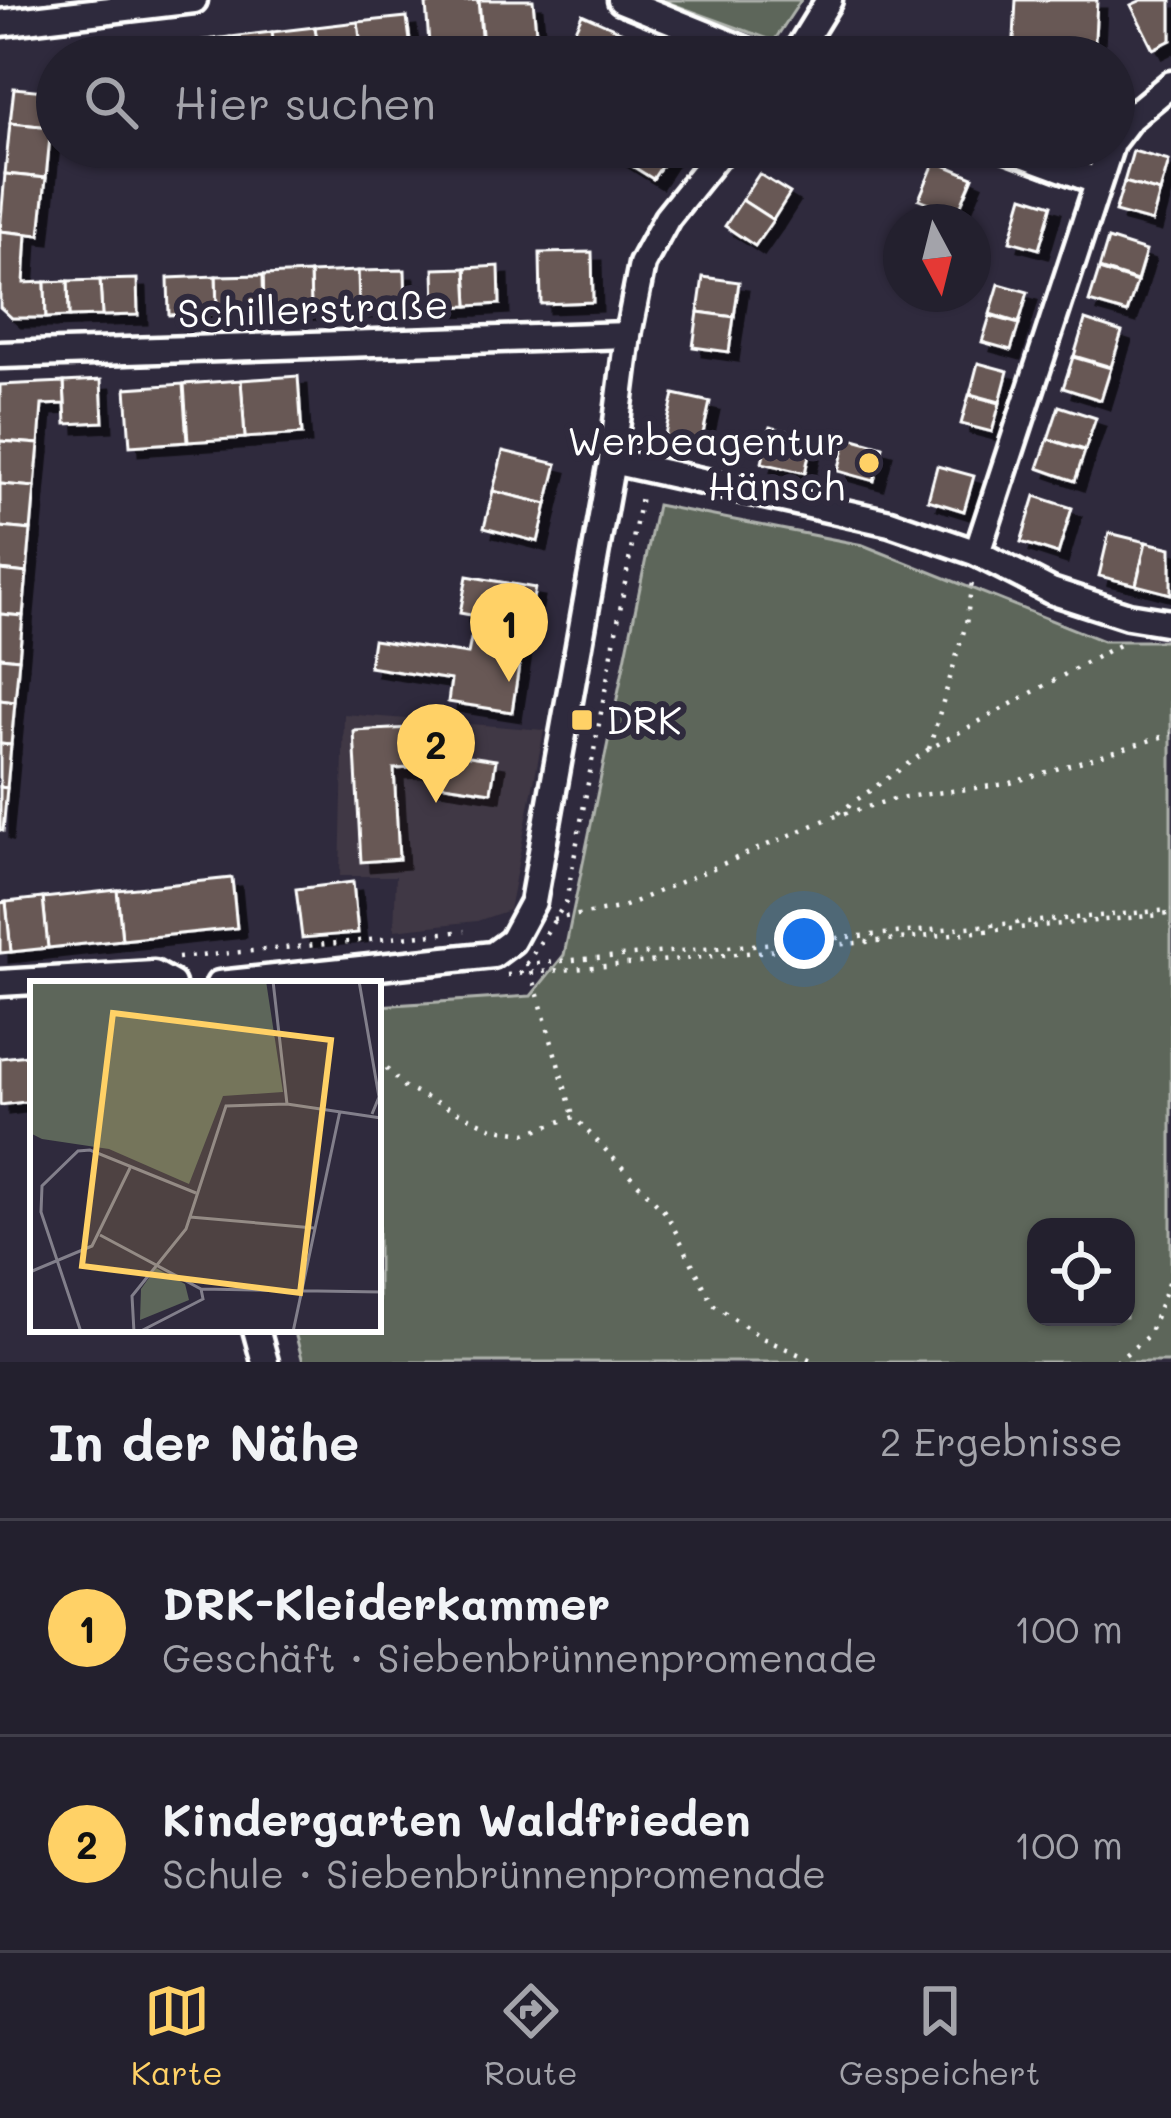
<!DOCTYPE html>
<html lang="de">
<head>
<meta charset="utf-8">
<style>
	body { margin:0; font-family:Mali,sans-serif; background:#2f2d3a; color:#f1f3f6 }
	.controls { position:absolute; right:36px; bottom:36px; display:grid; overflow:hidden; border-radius:24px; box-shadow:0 3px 9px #0004 }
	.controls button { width:108px; height:108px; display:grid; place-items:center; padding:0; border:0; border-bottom:3px solid #403e4a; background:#23202e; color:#f1f3f6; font:60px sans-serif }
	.compass { position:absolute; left:883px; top:204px; width:108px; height:108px; border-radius:50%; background:#23202e; box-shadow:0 3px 9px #0004; rotate:173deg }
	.you { position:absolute; left:804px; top:939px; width:42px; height:42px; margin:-30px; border:9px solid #fff; border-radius:50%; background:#1a73e8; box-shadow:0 0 0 18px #1a73e833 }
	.badge { display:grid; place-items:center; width:78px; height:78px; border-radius:50%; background:#ffd166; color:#111; font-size:39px; font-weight:700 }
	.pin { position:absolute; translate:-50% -99px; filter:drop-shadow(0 3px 6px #0008) }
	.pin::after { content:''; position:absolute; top:63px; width:42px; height:36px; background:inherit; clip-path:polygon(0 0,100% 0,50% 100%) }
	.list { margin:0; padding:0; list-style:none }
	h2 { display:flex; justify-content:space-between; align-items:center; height:156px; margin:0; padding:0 48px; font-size:51px }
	h2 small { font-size:39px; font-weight:400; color:#a3a3aa }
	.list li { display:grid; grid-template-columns:78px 1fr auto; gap:36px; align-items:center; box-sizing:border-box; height:216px; padding:0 48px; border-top:3px solid #403e4a }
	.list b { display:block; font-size:45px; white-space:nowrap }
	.list p { margin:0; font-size:39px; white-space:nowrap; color:#a3a3aa }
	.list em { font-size:39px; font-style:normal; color:#a3a3aa }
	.icon { flex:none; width:66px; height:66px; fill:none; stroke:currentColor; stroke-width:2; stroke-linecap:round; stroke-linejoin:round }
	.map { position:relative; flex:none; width:1171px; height:1362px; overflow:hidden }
	.search { position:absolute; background:#23202e; box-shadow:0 3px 9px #0004; left:36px; right:36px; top:36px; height:132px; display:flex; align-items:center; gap:30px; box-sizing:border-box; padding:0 42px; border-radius:66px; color:#a3a3aa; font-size:45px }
	.sheet { height:588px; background:#23202e }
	nav { display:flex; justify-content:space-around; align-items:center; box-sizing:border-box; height:168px; border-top:3px solid #403e4a; background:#23202e; font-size:33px; color:#a3a3aa }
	nav a { display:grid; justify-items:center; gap:6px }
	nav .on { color:#ffd166 }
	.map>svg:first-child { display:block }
	.built { fill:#403844 }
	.green { fill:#5d665a; stroke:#aeb2ac; stroke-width:3; fill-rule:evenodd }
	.building { fill:#675955; stroke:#fff; stroke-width:3; filter:url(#shadow) }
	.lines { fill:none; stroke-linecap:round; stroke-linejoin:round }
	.minor-casing { stroke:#fff; stroke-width:33 }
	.path { stroke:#fff; stroke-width:4.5; stroke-dasharray:3 9; stroke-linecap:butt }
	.minor { stroke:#2f2a3d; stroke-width:24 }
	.poi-dot { fill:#ffd166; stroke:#2f2a3d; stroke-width:4.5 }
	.labels { text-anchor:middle; stroke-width:12; stroke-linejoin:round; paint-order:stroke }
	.street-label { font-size:39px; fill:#fff; stroke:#2f2a3d }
	.poi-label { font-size:39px; fill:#fff; stroke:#2f2a3d; text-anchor:end }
	.inset-road { fill:none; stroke:#827f8b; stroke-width:3 }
	.view { fill:#ffd166; fill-opacity:0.15; stroke:#ffd166; stroke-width:6 }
	.inset-edge { fill:none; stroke:#fff; stroke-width:6 }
</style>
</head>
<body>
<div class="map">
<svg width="1171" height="1362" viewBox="0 0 1171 1362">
	<defs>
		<filter id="shadow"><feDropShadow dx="9" dy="9" stdDeviation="0" flood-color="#0009"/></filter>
	</defs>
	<rect width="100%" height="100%" fill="#2f2a3d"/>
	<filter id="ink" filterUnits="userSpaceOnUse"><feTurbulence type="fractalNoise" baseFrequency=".00833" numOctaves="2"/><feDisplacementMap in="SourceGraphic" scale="24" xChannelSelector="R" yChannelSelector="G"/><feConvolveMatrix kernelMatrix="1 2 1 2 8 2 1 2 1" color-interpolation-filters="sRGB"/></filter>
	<g filter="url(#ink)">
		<polygon class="built" points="344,714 544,730 509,910 477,921 394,930 396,876 340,876"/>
		<g class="green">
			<polygon points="661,0 801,0 774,41"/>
			<path d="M657,505L863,545L1103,641H1171V1362H303L294,1329H378V1006L531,996L564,955ZM1036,1227H1126V1317H1036Z"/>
		</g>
		<g class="building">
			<polygon points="478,0 483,57 430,57 426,4"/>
			<polygon points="479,0 533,0 538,54 484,57"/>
			<polygon points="1016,0 1097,0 1094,57 1013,57"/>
			<polygon points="1142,0 1171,0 1171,40 1153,49 1131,5"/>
			<polygon points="582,14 650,44 644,57 563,57"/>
			<polygon points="407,17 412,57 362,57 358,22"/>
			<polygon points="358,22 362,57 319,57 315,27"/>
			<polygon points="315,27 319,57 275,57 272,32"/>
			<polygon points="272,32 275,57 232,57 230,37"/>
			<polygon points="230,37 232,57 189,57 187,42"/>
			<polygon points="187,42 189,57 145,57 144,47"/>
			<polygon points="144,47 145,57 102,57 101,52"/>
			<polygon points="14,88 55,92 51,127 10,123"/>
			<polygon points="10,123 51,127 46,178 5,174"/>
			<polygon points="617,147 674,147 653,179 613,154"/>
			<polygon points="814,147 849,147 845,158"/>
			<polygon points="1133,151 1169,161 1160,192 1124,182"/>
			<polygon points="935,161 973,177 957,214 919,199"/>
			<polygon points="5,174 46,178 40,235 0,231"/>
			<polygon points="759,174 790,193 773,220 742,200"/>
			<polygon points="1124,182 1160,192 1152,222 1115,212"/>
			<polygon points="1023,196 1052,205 1039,249 1010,241"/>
			<polygon points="742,200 773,220 755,246 725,226"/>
			<polygon points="0,231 27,234 24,283 45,282 46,318 12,318 0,307"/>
			<polygon points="1108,239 1146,251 1137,281 1099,269"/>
			<polygon points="592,252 593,302 541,304 540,253"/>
			<polygon points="499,266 500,304 468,306 466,268"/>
			<polygon points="466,268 468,306 435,307 434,269"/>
			<polygon points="405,270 406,307 359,309 358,271"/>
			<polygon points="1099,270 1137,282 1127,313 1089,302"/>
			<polygon points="358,271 359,309 311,310 310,273"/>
			<polygon points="310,273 311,310 264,312 263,275"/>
			<polygon points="263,275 264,312 217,313 216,276"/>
			<polygon points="216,276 217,313 169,315 168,278"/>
			<polygon points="703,277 739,282 734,317 698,312"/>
			<polygon points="137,279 138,315 102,316 100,280"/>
			<polygon points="100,280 102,316 69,317 68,281"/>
			<polygon points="68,281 69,317 46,318 45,282"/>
			<polygon points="999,284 1028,292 1019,323 990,314"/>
			<polygon points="698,312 734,317 729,352 693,347"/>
			<polygon points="990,316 1019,324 1011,350 982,342"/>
			<polygon points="1085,320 1122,332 1111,367 1074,356"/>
			<polygon points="1073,357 1111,368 1101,400 1063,388"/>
			<polygon points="978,363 1008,371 1000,402 970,394"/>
			<polygon points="298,376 302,434 245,438 241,380"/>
			<polygon points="101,380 103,422 66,424 64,382"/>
			<polygon points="241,380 245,438 188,442 184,384"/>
			<polygon points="64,382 65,404 42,405 39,444 0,441 0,385"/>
			<polygon points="183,384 187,442 130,446 126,388"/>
			<polygon points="674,394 710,402 700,447 664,439"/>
			<polygon points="969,395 1000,403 992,432 961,424"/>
			<polygon points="1059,406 1096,418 1085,450 1048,439"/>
			<polygon points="770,427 813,437 805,473 762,463"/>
			<polygon points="847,437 883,447 874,481 838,471"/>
			<polygon points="1048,439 1085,451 1075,481 1038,468"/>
			<polygon points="0,441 39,444 35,487 0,484"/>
			<polygon points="503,451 557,464 547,504 493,491"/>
			<polygon points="937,466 974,476 964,511 928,500"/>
			<polygon points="0,484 35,487 31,530 0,527"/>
			<polygon points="493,491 547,504 538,542 484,528"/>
			<polygon points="1035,496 1072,508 1058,554 1021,542"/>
			<polygon points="0,527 31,530 27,573 0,570"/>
			<polygon points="1109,533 1146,542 1136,585 1099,576"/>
			<polygon points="1146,542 1171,548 1171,594 1136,585"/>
			<polygon points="0,570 27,573 23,616 0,614"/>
			<polygon points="467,576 535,588 528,626 460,613"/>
			<polygon points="0,614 23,616 19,659 0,657"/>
			<polygon points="471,639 522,646 512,712 448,702 451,680 369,667 373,640 468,654"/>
			<polygon points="0,657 19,659 15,702 0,700"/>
			<polygon points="0,700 15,702 11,745 0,744"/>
			<polygon points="430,727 431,767 394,769 399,859 361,862 354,731"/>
			<polygon points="0,744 11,745 7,788 0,787"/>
			<polygon points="436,751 496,760 491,792 431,783"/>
			<polygon points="0,787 7,788 3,831 0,830"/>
			<polygon points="232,878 237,928 122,940 117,890"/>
			<polygon points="353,882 358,933 302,938 296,889"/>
			<polygon points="117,890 122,940 48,948 43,898"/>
			<polygon points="43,898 48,948 11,952 6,902"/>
			<polygon points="6,902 11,952 0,953 0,903"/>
			<polygon points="28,1055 33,1101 0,1105 0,1058"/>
		</g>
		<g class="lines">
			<defs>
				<g id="minor">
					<polyline points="621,0 762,57"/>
					<polyline points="0,23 194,0"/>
					<polyline points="794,57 829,0"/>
					<polyline points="1114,139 1130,118 1171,84"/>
					<polyline points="1004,147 1096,181"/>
					<polyline points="0,355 628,335"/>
					<polyline points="612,461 890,523 977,553 1051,591 1128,616 1171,623"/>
					<polyline points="977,553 1110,147"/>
					<polyline points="0,983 154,974 172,984"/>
					<polyline points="219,984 493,955 512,941 533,902 612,461 628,335 642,264 667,218 724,147"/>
					<polyline points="256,1329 265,1362"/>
				</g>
			</defs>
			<use href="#minor" class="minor-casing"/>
			<g class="path">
				<polyline points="929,749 966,624 973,575"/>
				<polyline points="838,813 929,749 1126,641"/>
				<polyline points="553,919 620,908 830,818 897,798 1007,784 1171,734"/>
				<polyline points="178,958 465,931"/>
				<polyline points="525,964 1171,910"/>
				<polyline points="531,971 573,1115"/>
				<polyline points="520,974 566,902 642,491"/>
				<polyline points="507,975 1171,914"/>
				<polyline points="378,1060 405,1088 495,1129 526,1133 574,1117 666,1213 713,1304 762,1338 816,1362"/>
				<polyline points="1116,1362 1149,1335 1171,1274"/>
			</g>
			<use href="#minor" class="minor"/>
		</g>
	</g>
	<g class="poi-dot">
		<circle cx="869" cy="463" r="12"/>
		<rect x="570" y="708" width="24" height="24" rx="6"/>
	</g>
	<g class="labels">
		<g class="street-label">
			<text transform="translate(313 309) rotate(-2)" y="14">Schillerstraße</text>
		</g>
		<g class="poi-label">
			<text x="845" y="455">Werbeagentur<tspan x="845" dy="45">Hänsch</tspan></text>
			<text x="606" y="734" text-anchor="start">DRK</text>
		</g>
	</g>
	<g transform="translate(30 981)">
		<rect width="351" height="351" fill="#2f2a3d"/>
		<path d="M0,0H236L253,111L193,115L159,203L79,168L12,158L0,152ZM126,287L155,303L159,319L110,339L111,308Z" fill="#5d665a"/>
		<path class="inset-road" d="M243,0L257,123M329,0L349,116L342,133M160,236L284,247M70,254L171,308L351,311M0,291L62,265L100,187M51,351L11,231L12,205L48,170L60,169L166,212M104,351L102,315L156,248L196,125L257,123L351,137M109,351L173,318L171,308M263,351L310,130"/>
		<path class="view" d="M83,32L301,59L270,312L52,285Z"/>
		<rect width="351" height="351" class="inset-edge"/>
	</g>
</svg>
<div class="controls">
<button><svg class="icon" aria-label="locate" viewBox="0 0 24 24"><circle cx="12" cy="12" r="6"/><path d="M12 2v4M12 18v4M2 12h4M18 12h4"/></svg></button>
</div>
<svg class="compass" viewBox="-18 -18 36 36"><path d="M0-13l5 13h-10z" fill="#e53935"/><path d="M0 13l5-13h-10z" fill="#a3a3aa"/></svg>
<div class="you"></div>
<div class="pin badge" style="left:509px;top:682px">1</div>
<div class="pin badge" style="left:436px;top:803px">2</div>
<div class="search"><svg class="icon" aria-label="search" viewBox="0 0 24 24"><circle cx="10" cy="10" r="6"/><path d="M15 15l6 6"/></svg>Hier suchen</div>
</div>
<section class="sheet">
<h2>In der Nähe<small>2 Ergebnisse</small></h2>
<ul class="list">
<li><span class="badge">1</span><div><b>DRK-Kleiderkammer</b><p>Geschäft · Siebenbrünnenpromenade</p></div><em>100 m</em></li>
<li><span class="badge">2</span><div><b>Kindergarten Waldfrieden</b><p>Schule · Siebenbrünnenpromenade</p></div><em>100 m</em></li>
</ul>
</section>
<nav>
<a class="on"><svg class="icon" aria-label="map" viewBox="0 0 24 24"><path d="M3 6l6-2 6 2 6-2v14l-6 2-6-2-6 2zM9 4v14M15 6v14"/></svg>Karte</a>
<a><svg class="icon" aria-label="directions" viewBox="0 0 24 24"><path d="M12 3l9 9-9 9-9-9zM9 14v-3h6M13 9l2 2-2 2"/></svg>Route</a>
<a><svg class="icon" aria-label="saved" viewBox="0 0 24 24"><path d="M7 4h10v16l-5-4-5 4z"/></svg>Gespeichert</a>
</nav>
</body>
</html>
